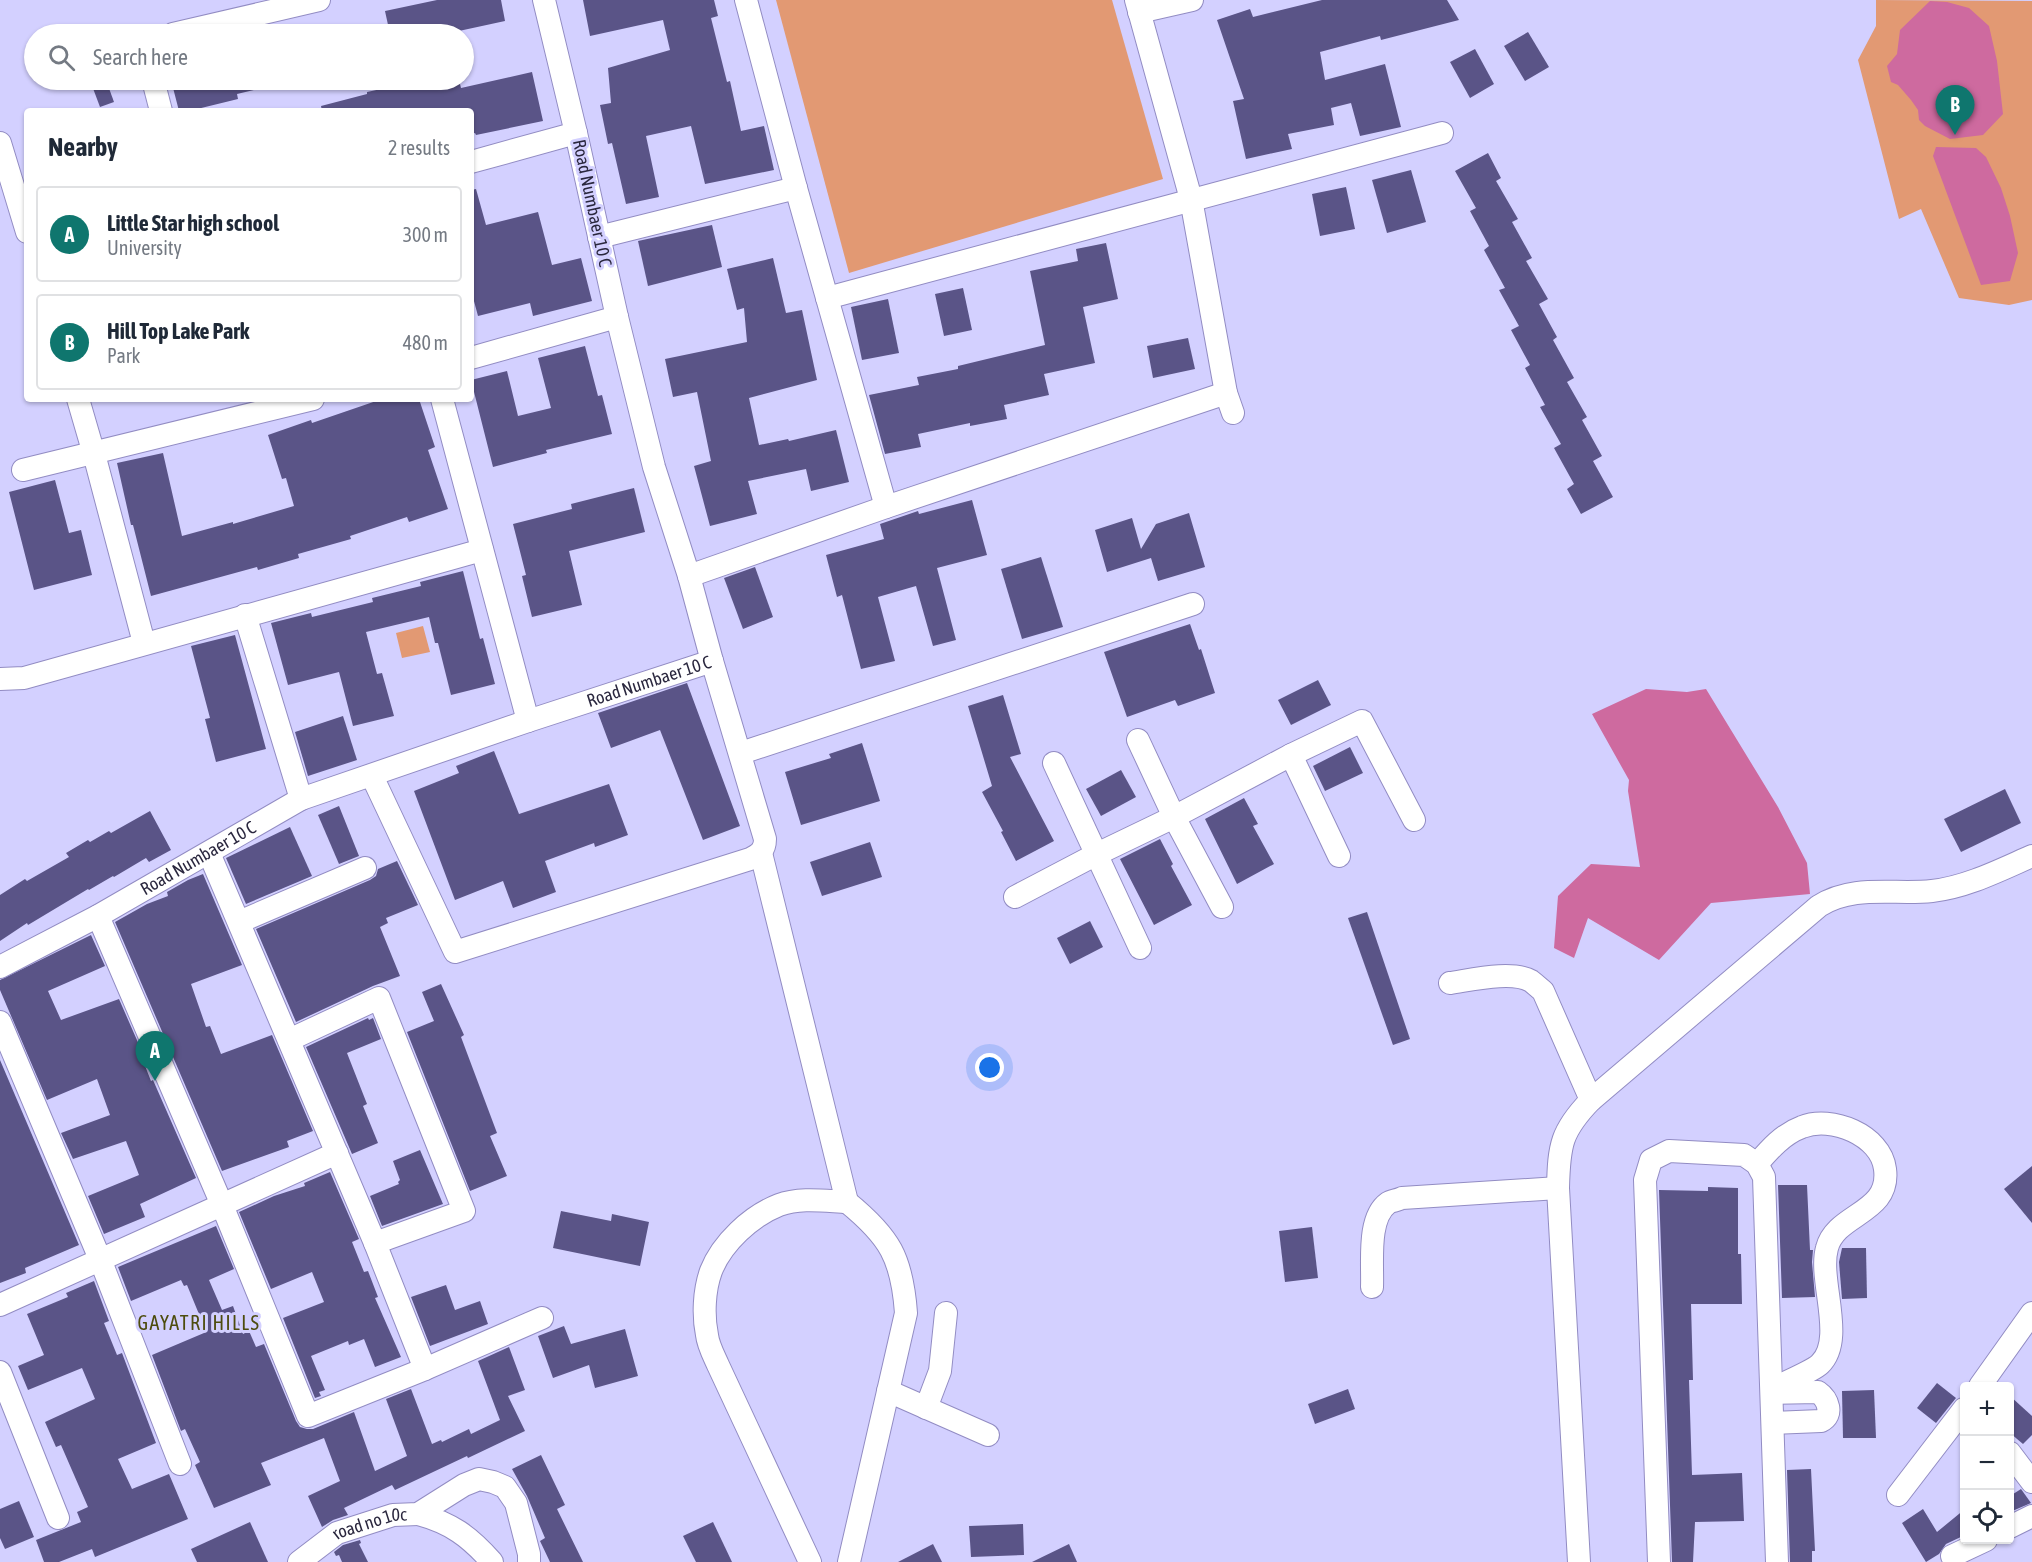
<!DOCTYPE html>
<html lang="en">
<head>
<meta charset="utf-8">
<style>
	body { margin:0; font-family:"Asap Condensed",sans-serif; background:#f6f6f7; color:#1f2937 }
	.controls { position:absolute; right:18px; bottom:18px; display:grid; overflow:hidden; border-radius:6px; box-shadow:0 2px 4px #0004 }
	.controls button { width:54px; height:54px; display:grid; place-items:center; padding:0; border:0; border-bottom:2px solid #e0e1e3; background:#fff; color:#1f2937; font:30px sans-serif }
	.you { position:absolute; left:990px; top:1068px; width:21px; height:21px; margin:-15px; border:4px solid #fff; border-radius:50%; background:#1a73e8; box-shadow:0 0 0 9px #1a73e833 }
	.badge { display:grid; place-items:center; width:39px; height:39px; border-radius:50%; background:#0f766e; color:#fff; font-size:20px; font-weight:700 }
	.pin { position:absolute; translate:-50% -50px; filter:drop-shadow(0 2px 3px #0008) }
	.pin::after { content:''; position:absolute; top:32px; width:21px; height:18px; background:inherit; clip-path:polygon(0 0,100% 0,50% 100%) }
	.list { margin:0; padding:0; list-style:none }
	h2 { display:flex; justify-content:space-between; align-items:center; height:78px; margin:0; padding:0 24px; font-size:26px }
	h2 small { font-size:20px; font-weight:400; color:#747a83 }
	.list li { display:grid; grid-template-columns:39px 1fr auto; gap:18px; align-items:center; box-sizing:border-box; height:96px; margin:0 12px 12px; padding:0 12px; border:2px solid #e0e1e3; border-radius:6px }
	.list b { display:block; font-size:22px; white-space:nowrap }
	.list p { margin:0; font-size:20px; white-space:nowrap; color:#747a83 }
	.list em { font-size:20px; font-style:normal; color:#747a83 }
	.icon { flex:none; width:33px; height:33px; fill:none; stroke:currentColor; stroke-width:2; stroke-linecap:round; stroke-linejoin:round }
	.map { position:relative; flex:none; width:2032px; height:1562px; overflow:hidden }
	.search { position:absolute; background:#fff; box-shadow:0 2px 4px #0004; left:24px; top:24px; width:450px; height:66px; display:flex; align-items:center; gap:15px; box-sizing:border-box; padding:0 21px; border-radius:33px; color:#747a83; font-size:22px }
	.panel { position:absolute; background:#fff; box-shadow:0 2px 4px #0004; left:24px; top:108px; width:450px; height:294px; border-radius:6px }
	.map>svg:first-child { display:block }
	.green { fill:#e29973 }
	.water { fill:#ce6a9f }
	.building { fill:#5a5487 }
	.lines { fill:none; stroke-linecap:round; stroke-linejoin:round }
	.street-casing { stroke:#928cc3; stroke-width:24 }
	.street { stroke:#fff; stroke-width:22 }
	.labels { text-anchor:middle; stroke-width:6; stroke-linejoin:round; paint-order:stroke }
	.street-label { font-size:18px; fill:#2a273e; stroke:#d3d0ff }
	.neighbourhood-label { font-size:20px; letter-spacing:1.5px; fill:#4d4c0e; stroke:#d3d0ff }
</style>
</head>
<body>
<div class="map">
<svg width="2032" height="1562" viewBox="0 0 2032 1562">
	<rect width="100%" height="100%" fill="#d3d0ff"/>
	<g class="green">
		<polygon points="776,0 1112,0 1163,179 849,273"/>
		<polygon points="1876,0 2032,1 2032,300 2009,305 1959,298 1921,209 1899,219 1858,60 1876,26"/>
		<polygon points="423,626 430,652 402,658 396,633"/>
	</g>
	<g class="water">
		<polygon points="1930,1 1947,2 1969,8 1989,26 1997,61 2003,114 1983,135 1950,139 1925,126 1919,120 1918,110 1911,100 1898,85 1891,82 1887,66 1897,54 1900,30"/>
		<polygon points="1936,147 1976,148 1986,157 2001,188 2010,216 2018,253 2010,281 1981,285 1933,156"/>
		<polygon points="1646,689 1687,692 1706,689 1778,807 1807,863 1810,894 1711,903 1659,960 1588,918 1574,958 1554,948 1558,896 1591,864 1640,867 1628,791 1629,780 1592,714"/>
	</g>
	<g class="building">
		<polygon points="437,0 501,0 505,21 445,34 390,34 385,11"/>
		<polygon points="583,0 714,0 718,16 711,18 727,82 730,81 741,131 764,126 774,170 705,184 691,126 646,136 659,197 626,204 612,143 608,144 600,105 611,103 608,68 670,50 663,20 590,36"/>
		<polygon points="1322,0 1447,0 1459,20 1381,40 1380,36 1320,52 1325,80 1385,64 1401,127 1360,136 1351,103 1331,108 1334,125 1288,134 1292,149 1246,159 1233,101 1244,99 1217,20 1250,9 1253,17"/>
		<polygon points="1528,32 1549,67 1525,81 1504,46"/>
		<polygon points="1475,49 1494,84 1470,98 1450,62"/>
		<polygon points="532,72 543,121 476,135 475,133 471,134 471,111 322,111 321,106 367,94 367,92 414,82 413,80 459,80 461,88"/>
		<polygon points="100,80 106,80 114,102 100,107 91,83"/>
		<polygon points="171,80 273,80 274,85 237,94 238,99 189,111 179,111"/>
		<polygon points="1488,153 1501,178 1496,181 1518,219 1512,222 1532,258 1526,261 1548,299 1539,304 1557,337 1553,340 1574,378 1567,382 1587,417 1582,420 1602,456 1593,461 1613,497 1581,514 1567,489 1574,484 1554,448 1561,444 1540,407 1545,405 1525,368 1530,365 1511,330 1519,326 1499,290 1505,288 1484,250 1489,246 1470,211 1476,208 1455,171"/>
		<polygon points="1411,170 1426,222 1387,233 1372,180"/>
		<polygon points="1346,187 1355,229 1320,236 1312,194"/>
		<polygon points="476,189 486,225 538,212 552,265 581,258 592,301 533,316 530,303 478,316 471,290 471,190"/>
		<polygon points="712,225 722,267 648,286 638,241"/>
		<polygon points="1106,243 1118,299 1083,307 1095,363 1044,374 1049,395 1004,405 1007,419 970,426 970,423 918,434 921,447 885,454 869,395 919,385 917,377 958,369 958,366 1045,345 1030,271 1078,261 1076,249"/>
		<polygon points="773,258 786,313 802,310 817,380 749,398 759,445 788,439 789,441 836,430 849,482 811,491 806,469 748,481 757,514 710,526 694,466 711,461 697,392 673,397 665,359 747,342 744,308 737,310 727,269"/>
		<polygon points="963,288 972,330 944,336 935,294"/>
		<polygon points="888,299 899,353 862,360 851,307"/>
		<polygon points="1188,338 1195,369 1153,378 1147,346"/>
		<polygon points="585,346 598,396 602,395 612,434 546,450 547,453 493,467 471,380 507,371 518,416 551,408 538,358"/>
		<polygon points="382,399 419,399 435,447 428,450 448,509 409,522 407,517 350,536 351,539 298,554 299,558 258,570 257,567 151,596 133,525 131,525 117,463 163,453 182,536 233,522 233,524 294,506 286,478 282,479 268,435 311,420 312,423"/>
		<polygon points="55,480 69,533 81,530 92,575 34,590 9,492"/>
		<polygon points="634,488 645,532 569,551 582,605 532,617 522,576 526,575 513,524 572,509 571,504"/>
		<polygon points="972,500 987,555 937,568 956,640 933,646 916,586 878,597 895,661 861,669 842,595 837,597 826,555 884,539 880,524 918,511 919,514"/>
		<polygon points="1189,513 1205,567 1158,581 1151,558 1107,572 1095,530 1132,518 1141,549 1156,524"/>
		<polygon points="1041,557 1063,627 1022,639 1001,569"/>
		<polygon points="755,567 773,617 743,629 724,578"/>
		<polygon points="463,571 480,639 483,638 495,684 451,695 438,643 435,643 429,617 366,632 377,674 382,673 394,716 353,726 339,672 288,685 271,623 311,613 312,617 373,602 372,598 421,586 420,582"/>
		<polygon points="1190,624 1199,650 1201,649 1215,693 1178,706 1175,700 1127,717 1104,652"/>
		<polygon points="235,635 266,749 216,762 205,719 210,718 191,646"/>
		<polygon points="1318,680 1331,705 1291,725 1278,700"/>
		<polygon points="687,683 740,826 703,840 660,730 611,748 598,713"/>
		<polygon points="1003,695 1021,754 1010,757 1054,841 1016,861 1001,832 1003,831 982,792 992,786 968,706"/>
		<polygon points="343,716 357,760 308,776 295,732"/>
		<polygon points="862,743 880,801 801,825 785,772 831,758 829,754"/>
		<polygon points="1350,747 1363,773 1325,791 1313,766"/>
		<polygon points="494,751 519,814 609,784 628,835 595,847 594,843 545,861 556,892 513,908 503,881 455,900 414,791 459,773 456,766"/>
		<polygon points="1121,770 1136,797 1101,816 1086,789"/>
		<polygon points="2005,789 2021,823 1961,852 1944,819"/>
		<polygon points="1244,798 1258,824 1253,826 1274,864 1237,884 1205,819"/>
		<polygon points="339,806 359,856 339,864 318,815"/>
		<polygon points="150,811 171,850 149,862 146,858 114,877 113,876 89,890 88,889 28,925 27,923 0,941 0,895 25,879 27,881 69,857 66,853 88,840 90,842 109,831 111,833"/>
		<polygon points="290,827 312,876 246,904 226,858"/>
		<polygon points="1160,839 1173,864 1171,866 1192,905 1154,925 1120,859"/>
		<polygon points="870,842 882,877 822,896 810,862"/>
		<polygon points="397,861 418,905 386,918 388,923 380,927 400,976 373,986 296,1022 256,929 370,880 376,876 378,869"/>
		<polygon points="203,874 242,965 191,984 206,1027 210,1026 221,1054 272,1035 313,1131 287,1141 289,1147 222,1171 115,922 147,904 168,896 167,892 188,880"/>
		<polygon points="1367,912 1410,1039 1393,1045 1348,918"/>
		<polygon points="1090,921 1103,947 1070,964 1057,938"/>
		<polygon points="91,935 105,966 48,991 61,1020 119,999 140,1047 138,1048 151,1081 153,1080 196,1178 140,1204 145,1217 104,1234 88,1196 139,1175 126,1141 73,1159 61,1133 110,1115 97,1079 47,1100 0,990 0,980"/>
		<polygon points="441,984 464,1035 461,1037 497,1133 490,1136 507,1176 470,1191 407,1032 434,1021 422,992"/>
		<polygon points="368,1018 369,1020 373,1018 381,1039 347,1053 367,1104 363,1106 378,1143 352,1154 306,1047"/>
		<polygon points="0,1060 79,1245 25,1268 26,1273 0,1283"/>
		<polygon points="420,1150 443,1204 382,1226 370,1196 399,1184 398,1182 400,1180 393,1161"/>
		<polygon points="2032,1166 2032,1223 2004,1189"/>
		<polygon points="330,1172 359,1239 352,1242 364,1272 368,1271 378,1297 375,1298 401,1357 375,1367 364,1339 349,1345 348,1341 311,1356 325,1390 319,1392 321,1396 315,1398 283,1318 324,1302 312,1272 271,1289 239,1212 274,1196 305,1186 304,1183"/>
		<polygon points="1778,1185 1807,1185 1810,1250 1813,1250 1812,1262 1815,1297 1782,1298"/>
		<polygon points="1708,1187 1738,1188 1738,1254 1741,1254 1742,1304 1691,1304 1693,1380 1689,1380 1692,1475 1742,1473 1744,1521 1695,1522 1693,1562 1672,1562 1659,1190 1708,1191"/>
		<polygon points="561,1211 611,1221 612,1214 649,1222 640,1266 553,1248"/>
		<polygon points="216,1226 234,1269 209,1280 222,1310 233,1306 243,1334 249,1331 256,1347 264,1344 296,1421 300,1427 307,1429 313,1429 354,1412 375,1471 407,1456 386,1399 411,1389 432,1444 441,1440 442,1442 469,1429 471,1434 500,1420 478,1361 509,1347 525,1390 508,1396 525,1431 468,1458 467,1456 395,1490 392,1485 344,1508 348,1515 333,1520 322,1527 308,1496 340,1481 324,1438 261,1463 271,1485 214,1508 195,1465 200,1462 185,1429 181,1431 152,1355 204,1333 199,1319 201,1319 187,1285 184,1286 181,1280 131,1301 118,1267"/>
		<polygon points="1312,1227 1318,1278 1285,1282 1279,1231"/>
		<polygon points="1842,1248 1866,1248 1867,1298 1842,1299 1839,1262"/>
		<polygon points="94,1281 109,1321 104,1323 117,1355 122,1353 156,1443 118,1459 132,1489 169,1474 188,1519 95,1557 92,1549 59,1562 44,1562 36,1540 81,1522 77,1512 88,1507 61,1445 56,1447 45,1422 95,1399 82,1368 28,1390 18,1366 44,1355 27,1314 68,1297 66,1293"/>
		<polygon points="446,1285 455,1310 480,1301 488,1324 430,1346 411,1297"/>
		<polygon points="564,1326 571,1344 625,1329 638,1376 595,1388 589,1365 553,1378 538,1336"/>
		<polygon points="1937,1383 1956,1398 1936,1423 1917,1408"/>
		<polygon points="1348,1389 1355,1409 1315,1424 1308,1404"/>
		<polygon points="1874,1390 1876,1438 1843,1438 1842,1391"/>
		<polygon points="2010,1396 2032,1416 2032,1435 2023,1444 2010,1433"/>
		<polygon points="541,1455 565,1505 557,1509 583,1562 550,1562 540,1541 545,1538 527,1496 512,1469"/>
		<polygon points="1811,1469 1815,1551 1812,1551 1812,1562 1790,1562 1787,1470"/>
		<polygon points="2021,1489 2031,1503 2010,1512 2010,1496"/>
		<polygon points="19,1501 34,1537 5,1549 0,1538 0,1509"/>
		<polygon points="1923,1509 1937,1532 1965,1509 1965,1535 1946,1544 1939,1554 1926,1562 1902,1523"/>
		<polygon points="250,1522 268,1562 197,1562 191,1549"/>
		<polygon points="713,1522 732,1562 696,1562 683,1536"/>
		<polygon points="1023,1524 1024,1555 971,1557 969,1526"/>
		<polygon points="360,1540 361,1543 359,1544 368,1562 342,1562 339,1555 336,1556 334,1552 343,1545"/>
		<polygon points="933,1544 942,1562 898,1562"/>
		<polygon points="1069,1544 1077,1562 1032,1562"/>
	</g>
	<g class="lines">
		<defs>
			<g id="street">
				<polyline points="746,0 796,188 886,507"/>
				<polyline points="1136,0 1191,199 1226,393 1233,413"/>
				<polyline points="1139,12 1192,0"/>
				<polyline points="173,34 319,0"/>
				<polyline points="153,80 161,111"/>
				<polyline points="0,143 27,232"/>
				<polyline points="471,162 576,133"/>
				<polyline points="599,237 796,188"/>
				<polyline points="827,298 1442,133"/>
				<polyline points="471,358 617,317"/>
				<polyline points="78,399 94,454 144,643"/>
				<polyline points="442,399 528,721"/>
				<polyline points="23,470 313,399"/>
				<polyline points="689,576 886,507 1226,393"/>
				<polyline points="245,615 301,799"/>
				<polyline points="0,679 24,678 482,550"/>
				<polyline points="1138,740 1174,817 1222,907"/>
				<polyline points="741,753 1193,604"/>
				<polyline points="1291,755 1339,856"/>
				<polyline points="1054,763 1140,948"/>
				<path d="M372,776L455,952L750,859C760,854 765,850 765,839L712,661L689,576L654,467L617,317L576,133L544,0"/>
				<polyline points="209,853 375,1243 425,1369"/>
				<path d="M761,853L847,1202C825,1201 800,1197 779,1205C751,1216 722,1243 711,1271C704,1290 703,1316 707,1335C708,1345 714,1356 718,1365L810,1562"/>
				<polyline points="1015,897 1095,855 1174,817 1291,755 1362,721 1414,820"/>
				<polyline points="98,916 222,1205 308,1416 425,1369 542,1318"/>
				<polyline points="239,922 365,868"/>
				<path id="s1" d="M0,967L98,916L301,799L528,721L712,661"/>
				<path d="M1450,983C1471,980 1512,970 1531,981C1535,984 1539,988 1543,991L1591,1100"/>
				<polyline points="0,1022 100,1259 180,1464"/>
				<polyline points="289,1040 379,998 464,1211 375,1243"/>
				<path d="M1757,1164C1770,1149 1783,1134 1802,1127C1831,1115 1881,1135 1885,1169C1891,1214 1836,1213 1827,1248C1818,1280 1846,1339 1820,1364C1813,1371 1782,1384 1772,1389"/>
				<path d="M847,1202C890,1237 902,1258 906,1313L849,1562"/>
				<path d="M1372,1287C1373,1263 1367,1218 1388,1203C1391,1201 1398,1200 1402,1198L1558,1188"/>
				<polyline points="0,1305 337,1153"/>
				<polyline points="0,1372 58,1518"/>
				<polyline points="1980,1386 2032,1313"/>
				<polyline points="888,1391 988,1435"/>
				<path d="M1772,1393L1818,1392C1828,1399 1834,1415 1821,1421L1773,1423"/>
				<polyline points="926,1408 940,1371 946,1313"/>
				<polyline points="2010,1453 2032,1482"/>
				<polyline points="1898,1495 1964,1409"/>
				<path d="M418,1514C451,1523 469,1536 492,1562"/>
				<polyline points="2010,1527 2032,1516"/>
				<polyline points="1952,1556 1986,1540"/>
				<path id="s2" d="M299,1562L337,1533L393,1515L418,1514L464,1485L479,1479L493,1482L505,1487L516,1503L529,1554V1562"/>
				<path d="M1579,1562L1558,1188C1559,1145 1561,1131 1591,1100L1819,906C1853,884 1894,895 1932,891C1967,887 2000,870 2032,856"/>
				<polyline points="1659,1562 1645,1180 1651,1160 1669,1151 1744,1155 1757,1164 1764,1177 1777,1562"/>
			</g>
		</defs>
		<use href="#street" class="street-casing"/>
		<use href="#street" class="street"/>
	</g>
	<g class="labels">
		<g class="street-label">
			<text transform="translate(592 203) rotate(78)" y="6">Road Numbaer 10 C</text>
			<text dy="6" stroke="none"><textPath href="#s1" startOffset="712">Road Numbaer 10 C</textPath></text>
			<text dy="6" stroke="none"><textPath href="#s1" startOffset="226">Road Numbaer 10 C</textPath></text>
			<text dy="6" stroke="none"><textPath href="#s2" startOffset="82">road no 10c</textPath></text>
		</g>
		<g class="neighbourhood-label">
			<text x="199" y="1330">GAYATRI HILLS</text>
		</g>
	</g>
</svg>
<div class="controls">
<button>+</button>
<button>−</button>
<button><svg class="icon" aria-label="locate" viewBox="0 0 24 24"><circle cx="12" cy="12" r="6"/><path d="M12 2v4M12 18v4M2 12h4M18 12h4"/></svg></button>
</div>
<div class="you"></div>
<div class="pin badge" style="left:155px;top:1081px">A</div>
<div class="pin badge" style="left:1955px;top:135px">B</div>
<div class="search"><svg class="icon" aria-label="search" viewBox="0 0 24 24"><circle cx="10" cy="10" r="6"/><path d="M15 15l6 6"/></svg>Search here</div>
<section class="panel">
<h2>Nearby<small>2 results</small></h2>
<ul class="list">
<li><span class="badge">A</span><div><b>Little Star high school</b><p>University</p></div><em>300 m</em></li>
<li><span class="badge">B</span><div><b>Hill Top Lake Park</b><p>Park</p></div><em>480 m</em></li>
</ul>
</section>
</div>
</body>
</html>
